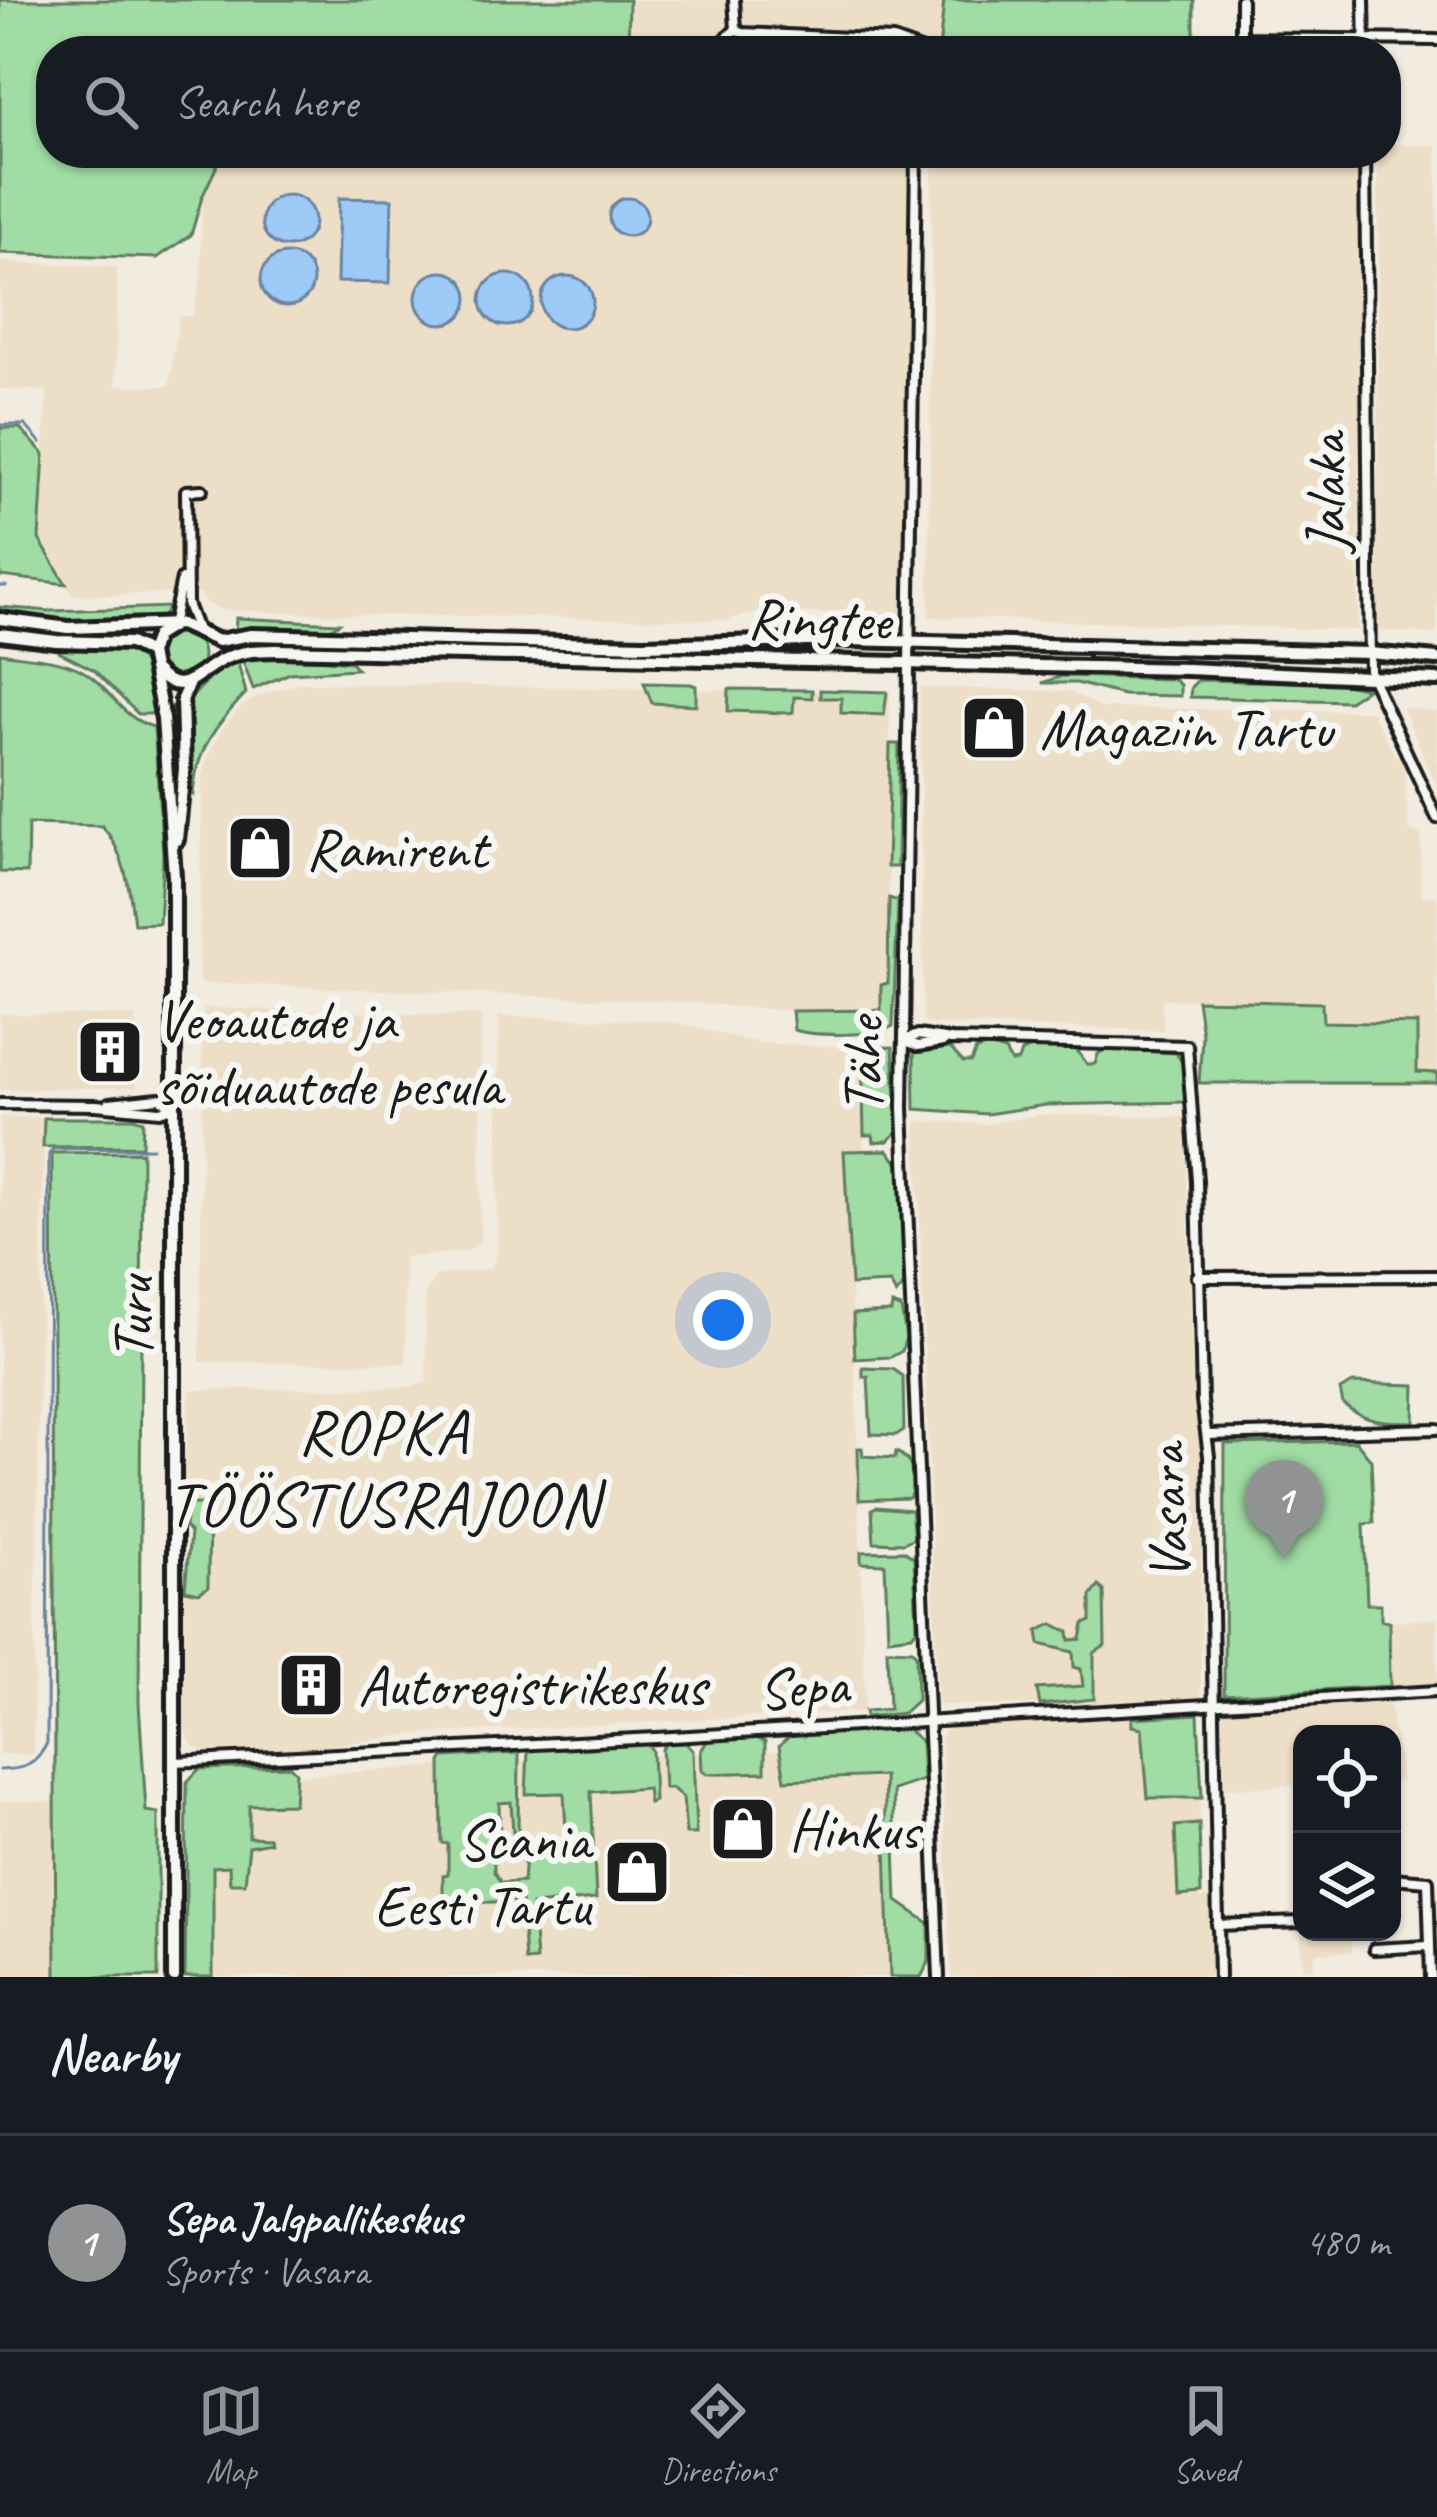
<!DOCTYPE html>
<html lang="en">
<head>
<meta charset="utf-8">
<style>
	body { margin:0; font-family:Caveat,sans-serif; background:#20242c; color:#f1f3f6 }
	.controls { position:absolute; right:36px; bottom:36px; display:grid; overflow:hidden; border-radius:24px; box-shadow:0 3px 9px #0004 }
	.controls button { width:108px; height:108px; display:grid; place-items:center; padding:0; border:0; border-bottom:3px solid #363941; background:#171b24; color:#f1f3f6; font:60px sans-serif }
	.you { position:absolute; left:723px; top:1320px; width:42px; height:42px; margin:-30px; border:9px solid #fff; border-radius:50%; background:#1a73e8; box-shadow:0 0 0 18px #1a73e833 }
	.badge { display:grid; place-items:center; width:78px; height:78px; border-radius:50%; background:#919294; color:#fff; font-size:39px; font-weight:700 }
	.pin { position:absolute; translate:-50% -99px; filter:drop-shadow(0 3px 6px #0008) }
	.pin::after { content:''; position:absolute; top:63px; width:42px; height:36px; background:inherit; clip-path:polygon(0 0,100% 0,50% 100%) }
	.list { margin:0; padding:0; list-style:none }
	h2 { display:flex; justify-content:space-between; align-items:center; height:156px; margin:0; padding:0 48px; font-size:51px }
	h2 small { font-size:39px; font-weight:400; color:#9ea1a6 }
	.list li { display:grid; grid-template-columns:78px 1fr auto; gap:36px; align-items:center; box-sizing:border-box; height:216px; padding:0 48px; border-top:3px solid #363941 }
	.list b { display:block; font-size:45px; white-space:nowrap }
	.list p { margin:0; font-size:39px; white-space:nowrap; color:#9ea1a6 }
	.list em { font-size:39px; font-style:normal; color:#9ea1a6 }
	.icon { flex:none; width:66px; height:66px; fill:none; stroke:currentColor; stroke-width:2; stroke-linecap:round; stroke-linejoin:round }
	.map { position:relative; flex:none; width:1437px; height:1977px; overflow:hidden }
	.search { position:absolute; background:#171b24; box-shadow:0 3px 9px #0004; left:36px; right:36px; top:36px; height:132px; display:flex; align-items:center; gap:30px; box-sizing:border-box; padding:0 42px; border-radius:48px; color:#9ea1a6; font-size:45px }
	.sheet { height:372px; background:#171b24 }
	nav { display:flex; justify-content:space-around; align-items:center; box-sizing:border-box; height:168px; border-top:3px solid #363941; background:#171b24; font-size:33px; color:#9ea1a6 }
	nav a { display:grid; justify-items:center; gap:6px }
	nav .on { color:#919294 }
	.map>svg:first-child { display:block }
	.built { fill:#eddec8 }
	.green { fill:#a0dca3; stroke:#5e7c60; stroke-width:3 }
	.water { fill:#9ecaf8; stroke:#6a84a0; stroke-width:3 }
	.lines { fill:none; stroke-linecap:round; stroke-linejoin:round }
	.stream { stroke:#6a84a0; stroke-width:3 }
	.minor-casing { stroke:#1c1c1c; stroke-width:16 }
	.secondary-casing { stroke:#1c1c1c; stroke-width:20 }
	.minor { stroke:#f6f6f2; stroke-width:8 }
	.secondary { stroke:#f6f6f2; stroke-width:10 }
	.labels { text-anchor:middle; stroke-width:12; stroke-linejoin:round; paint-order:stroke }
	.street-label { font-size:57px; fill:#1c1c1c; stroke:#f6f6f2 }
	.poi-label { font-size:57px; fill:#1c1c1c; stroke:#f6f6f2; text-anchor:start }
	.quarter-label { font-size:63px; letter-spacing:3px; fill:#1c1c1c; stroke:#f6f6f2 }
</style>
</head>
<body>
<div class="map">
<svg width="1437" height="1977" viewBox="0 0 1437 1977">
	<rect width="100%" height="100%" fill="#f2ebdf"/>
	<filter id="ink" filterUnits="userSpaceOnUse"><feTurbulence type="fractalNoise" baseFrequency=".00833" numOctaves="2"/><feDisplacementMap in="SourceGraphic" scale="24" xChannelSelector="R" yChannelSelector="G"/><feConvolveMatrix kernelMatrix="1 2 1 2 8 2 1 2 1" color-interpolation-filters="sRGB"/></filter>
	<g filter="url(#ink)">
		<g class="built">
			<polygon points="629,0 944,0 939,51 628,51"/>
			<polygon points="1386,144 1437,146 1437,634 1378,630 1378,153 1386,153"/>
			<polygon points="223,153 909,153 902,615 758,612 727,620 334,614 222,610 206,603 201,593 73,595 39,539 47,391 0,389 0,262 117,267 116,386 169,386 179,316 193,316 201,278 202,197"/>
			<polygon points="932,153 1360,153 1358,630 929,617"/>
			<polygon points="299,683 890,693 888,984 881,1011 792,1011 669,1001 199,983 202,778 206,760 222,729 243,705 259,696"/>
			<polygon points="920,687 1071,692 1101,708 1371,711 1395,755 1403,761 1409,831 1421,834 1421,896 1437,897 1437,1073 1417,1073 1417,1024 1322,1022 1321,1003 1162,999 1163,1030 927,1024 923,1019"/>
			<polygon points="1403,708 1437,712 1437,787"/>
			<polygon points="203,1008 481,1016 480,1241 466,1252 404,1257 406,1363 200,1362"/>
			<polygon points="0,1014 136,1016 136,1087 0,1090"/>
			<polygon points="499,1016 668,1021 759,1043 862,1048 864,1151 844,1152 855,1368 865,1711 415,1734 296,1750 202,1751 192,1745 185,1731 185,1580 190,1533 185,1527 184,1477 190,1390 411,1387 427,1383 425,1294 435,1276 491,1268 497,1254"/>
			<polygon points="1038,1115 1185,1117 1193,1396 1201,1446 1201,1697 1040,1705 938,1705 916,1121 989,1124"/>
			<polygon points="0,1117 44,1118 33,1755 0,1754"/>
			<polygon points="1437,1619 1437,1683 1390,1686 1389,1621"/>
			<polygon points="1389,1700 1402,1781 1392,1782 1392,1734 1302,1734 1302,1785 1225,1788 1222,1711"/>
			<polygon points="1198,1714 1201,1898 1216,1898 1219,1977 951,1977 941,1737 947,1727"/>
			<polygon points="779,1751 785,1780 884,1775 890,1977 213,1977 213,1866 249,1865 249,1804 296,1801 296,1776 526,1760"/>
			<polygon points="0,1801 55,1802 56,1977 0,1977"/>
			<polygon points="1300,1928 1302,1932 1351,1932 1352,1952 1315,1953 1314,1968 1302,1969"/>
		</g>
		<g class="green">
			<polygon points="0,0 629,0 628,51 51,51 51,153 223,153 202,197 191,235 157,258 0,253"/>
			<polygon points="944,0 1194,0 1194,45 1359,51 939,51"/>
			<polygon points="0,428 20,428 44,454 39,539 66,584 0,576"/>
			<polygon points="0,607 50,611 170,607 161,618 94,622 0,613"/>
			<polygon points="236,618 339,623 329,630 235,633"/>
			<circle cx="181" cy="655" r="22"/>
			<polygon points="58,646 134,650 148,671 157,706 151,714 138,714 94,670 59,652"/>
			<path d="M0,653C24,657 55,658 77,668C109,683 119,719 154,727L163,854L159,923L134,924C130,891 125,852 102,826L28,824L27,873L0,872Z"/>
			<polygon points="272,655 351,662 357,669 290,673 253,689 242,658"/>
			<path d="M237,660L246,693C217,724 196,749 193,794L189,788L190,699L216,671Z"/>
			<polygon points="1062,676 1173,679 1180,685 1180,696 1123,695 1076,683 1042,683"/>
			<polygon points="1198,680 1342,683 1367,689 1349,701 1190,697 1191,687"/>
			<polygon points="644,683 691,684 696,686 696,705 652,703"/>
			<polygon points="729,689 812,690 812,698 794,697 793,712 789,713 728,711"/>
			<polygon points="820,690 887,692 884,715 841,713 841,698 820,698"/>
			<polygon points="890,744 899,744 897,867 887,867"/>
			<path d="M889,898L898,901L893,1026C876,1037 814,1036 794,1030L792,1011L881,1010V985L888,983Z"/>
			<polygon points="1197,1000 1322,1003 1323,1022 1417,1024 1417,1072 1437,1073 1437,1083 1199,1083 1202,1035"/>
			<polygon points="988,1046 1005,1051 1011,1062 1018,1061 1021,1052 1032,1048 1076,1049 1087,1064 1095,1064 1098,1054 1107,1049 1176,1053 1185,1067 1187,1102 1046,1105 987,1114 915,1109 914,1051 950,1048 963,1062 971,1062 976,1050"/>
			<polygon points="893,1047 898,1131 888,1141 874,1142 873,1135 864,1135 862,1048"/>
			<polygon points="44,1118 133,1118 143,1121 142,1146 43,1147"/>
			<polygon points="888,1150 900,1166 904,1285 896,1295 890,1283 851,1285 844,1151"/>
			<polygon points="142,1152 139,1703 146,1811 158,1813 158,1977 56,1977 52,1153"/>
			<polygon points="892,1305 901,1308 906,1337 902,1351 891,1357 855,1359 853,1314 891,1312"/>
			<polygon points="863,1368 893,1369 903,1376 904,1430 896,1435 871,1434 868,1377 863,1377"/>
			<path d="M1353,1383L1415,1385L1414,1422C1386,1422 1366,1422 1343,1404L1340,1390Z"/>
			<polygon points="1356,1441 1371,1460 1374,1523 1364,1524 1367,1604 1381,1604 1381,1620 1389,1621 1390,1686 1224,1695 1225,1444"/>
			<path d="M858,1448H862L863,1456L895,1458L896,1452C914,1459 917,1482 909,1498L859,1500Z"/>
			<polygon points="187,1504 206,1504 209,1508 208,1587 199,1593 185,1590 190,1533 185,1527"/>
			<polygon points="876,1507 911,1510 914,1538 903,1543 874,1542 872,1509"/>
			<polygon points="904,1551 914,1558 917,1628 912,1635 888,1638 885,1564 861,1563 861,1552"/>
			<polygon points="1099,1586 1104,1591 1105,1646 1094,1653 1094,1699 1040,1705 1037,1689 1083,1686 1081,1669 1074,1667 1073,1652 1040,1644 1038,1631 1053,1624 1069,1632 1070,1640 1081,1639 1084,1624 1091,1621 1091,1596"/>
			<polygon points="887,1649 912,1650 916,1654 917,1700 903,1713 866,1717 865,1711 889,1709"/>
			<polygon points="1198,1714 1202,1798 1148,1798 1142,1728 1132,1726 1132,1718"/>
			<polygon points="907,1729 921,1741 923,1780 893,1790 897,1901 929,1923 929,1962 921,1977 890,1977 884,1776 785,1780 779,1746 790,1736"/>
			<polygon points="756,1738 765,1742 765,1772 707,1774 702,1771 701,1751 707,1741"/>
			<polygon points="667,1743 686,1743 693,1751 696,1834 686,1834 683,1798 672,1788 664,1788 662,1749"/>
			<polygon points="647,1744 652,1750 654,1801 649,1803 647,1788 591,1792 596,1899 532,1905 536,1960 525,1961 521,1901 464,1903 463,1899 443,1899 443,1875 448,1874 448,1844 442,1843 441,1762 444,1757 519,1753 518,1833 513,1833 511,1802 499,1803 500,1834 493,1835 493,1848 500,1855 494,1860 494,1872 501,1883 523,1882 525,1854 567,1851 564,1793 526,1794 528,1750"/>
			<polygon points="290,1766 296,1772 294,1804 249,1805 249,1837 269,1838 270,1842 249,1846 245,1883 230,1883 229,1866 213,1867 213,1977 185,1977 187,1782 199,1769"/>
			<polygon points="1199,1824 1201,1894 1178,1896 1175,1826"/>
		</g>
		<g class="water">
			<circle cx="288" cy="221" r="26"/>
			<circle cx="628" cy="217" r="19"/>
			<polygon points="339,198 392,199 390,283 337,282"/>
			<circle cx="287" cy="280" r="26"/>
			<circle cx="442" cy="298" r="26"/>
			<circle cx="507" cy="300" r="26"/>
			<circle cx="567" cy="302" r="26"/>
		</g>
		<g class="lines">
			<g class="stream">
				<polyline points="0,425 25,425 41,443"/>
				<polyline points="0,586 6,586"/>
				<path d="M0,1770C24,1769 36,1766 47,1743L49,1154L53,1149L152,1148"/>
			</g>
			<defs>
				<g id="minor">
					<polyline points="734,0 736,29 742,33 893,40 923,51"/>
					<polyline points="1241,0 1241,38 1437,40"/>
					<polyline points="1364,0 1365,51"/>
					<polyline points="713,51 736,29"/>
					<polyline points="916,153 903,1108 939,1977"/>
					<polyline points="1365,153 1370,674 1437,818"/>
					<polyline points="172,626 182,579"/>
					<polyline points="197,630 187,604 186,491 202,490"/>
					<polyline points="904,1040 918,1035 951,1040 1187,1046 1197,1181 1202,1401 1209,1456 1219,1977"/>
					<polyline points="906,1041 918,1046 943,1042"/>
					<polyline points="109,1103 159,1098 174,1106"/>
					<polyline points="0,1104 96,1105 160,1111 174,1106"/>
					<polyline points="1197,1277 1437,1276"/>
					<polyline points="1207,1435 1437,1429"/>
					<polyline points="175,1762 656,1738 1437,1691"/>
					<polyline points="1392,1878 1428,1881 1431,1977"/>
					<polyline points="1217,1925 1302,1922"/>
					<polyline points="1374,1949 1429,1946"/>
				</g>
				<g id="secondary">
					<polyline points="0,619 68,628 180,624 218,641 251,635 643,645 846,640 1369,653 1437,659"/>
					<polyline points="172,626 156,636 150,653 163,719 174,876 174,1977"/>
					<polyline points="0,634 56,641 130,643 150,653"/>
					<path d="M155,671C181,699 196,674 220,661C238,651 257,650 276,650L1187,669L1437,680"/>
					<polyline points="177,840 184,769 182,699 189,683"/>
				</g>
			</defs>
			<use href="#minor" class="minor-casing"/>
			<use href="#secondary" class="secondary-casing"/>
			<use href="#minor" class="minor"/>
			<use href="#secondary" class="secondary"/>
		</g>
	</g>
	<defs>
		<symbol id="shop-square" viewBox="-11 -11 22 22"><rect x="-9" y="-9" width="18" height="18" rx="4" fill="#1c1c1c" stroke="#f6f6f2"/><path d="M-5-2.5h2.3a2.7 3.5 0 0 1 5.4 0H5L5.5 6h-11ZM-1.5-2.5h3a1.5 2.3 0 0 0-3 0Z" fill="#fff"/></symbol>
		<symbol id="building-square" viewBox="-11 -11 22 22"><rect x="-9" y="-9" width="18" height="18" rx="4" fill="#1c1c1c" stroke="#f6f6f2"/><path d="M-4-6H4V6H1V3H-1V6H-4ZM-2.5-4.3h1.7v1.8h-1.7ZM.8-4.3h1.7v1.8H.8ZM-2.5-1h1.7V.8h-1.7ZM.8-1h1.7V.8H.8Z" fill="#fff"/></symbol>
	</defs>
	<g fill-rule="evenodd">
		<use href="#shop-square" x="956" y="690" width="76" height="76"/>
		<use href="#shop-square" x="222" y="810" width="76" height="76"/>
		<use href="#building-square" x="72" y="1014" width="76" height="76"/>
		<use href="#building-square" x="273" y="1647" width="76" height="76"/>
		<use href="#shop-square" x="705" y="1791" width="76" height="76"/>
		<use href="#shop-square" x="599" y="1834" width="76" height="76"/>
	</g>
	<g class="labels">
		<g class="street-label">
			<text transform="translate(1325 493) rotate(-90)" y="20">Jalaka</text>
			<text transform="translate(819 618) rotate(1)" y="20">Ringtee</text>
			<text transform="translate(862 1065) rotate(-90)" y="20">Tähe</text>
			<text transform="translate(132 1318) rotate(-90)" y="20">Turu</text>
			<text transform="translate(1166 1513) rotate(-92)" y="20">Vasara</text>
			<text transform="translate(803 1686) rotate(-4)" y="20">Sepa</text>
		</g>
		<g class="poi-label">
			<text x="1040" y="748">Magaziin Tartu</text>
			<text x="306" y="868">Ramirent</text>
			<text x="156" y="1039">Veoautode ja<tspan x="156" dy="66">sõiduautode pesula</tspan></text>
			<text x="358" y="1705">Autoregistrikeskus</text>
			<text x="789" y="1849">Hinkus</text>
			<text x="590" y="1859" text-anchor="end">Scania<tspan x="590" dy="66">Eesti Tartu</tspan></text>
		</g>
		<g class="quarter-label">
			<text x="384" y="1453">ROPKA<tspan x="384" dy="72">TÖÖSTUSRAJOON</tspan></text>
		</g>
	</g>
</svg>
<div class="controls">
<button><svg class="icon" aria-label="locate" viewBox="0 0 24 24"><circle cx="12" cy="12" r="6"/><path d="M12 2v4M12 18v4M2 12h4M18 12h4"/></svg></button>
<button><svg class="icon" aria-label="layers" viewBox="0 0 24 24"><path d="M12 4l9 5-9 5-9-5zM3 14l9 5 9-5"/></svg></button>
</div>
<div class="you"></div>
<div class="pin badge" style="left:1284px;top:1559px">1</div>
<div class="search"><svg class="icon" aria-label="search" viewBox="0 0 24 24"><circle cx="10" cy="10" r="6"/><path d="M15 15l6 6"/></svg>Search here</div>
</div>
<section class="sheet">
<h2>Nearby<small></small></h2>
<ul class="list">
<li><span class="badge">1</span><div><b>Sepa Jalgpallikeskus</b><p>Sports · Vasara</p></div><em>480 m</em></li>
</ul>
</section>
<nav>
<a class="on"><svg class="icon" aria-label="map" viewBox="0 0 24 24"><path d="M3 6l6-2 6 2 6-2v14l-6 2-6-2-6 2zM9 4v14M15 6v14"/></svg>Map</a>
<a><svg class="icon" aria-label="directions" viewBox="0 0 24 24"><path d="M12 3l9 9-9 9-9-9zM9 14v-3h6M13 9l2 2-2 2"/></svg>Directions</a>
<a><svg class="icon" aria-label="saved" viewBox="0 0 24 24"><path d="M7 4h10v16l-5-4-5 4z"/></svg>Saved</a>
</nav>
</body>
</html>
